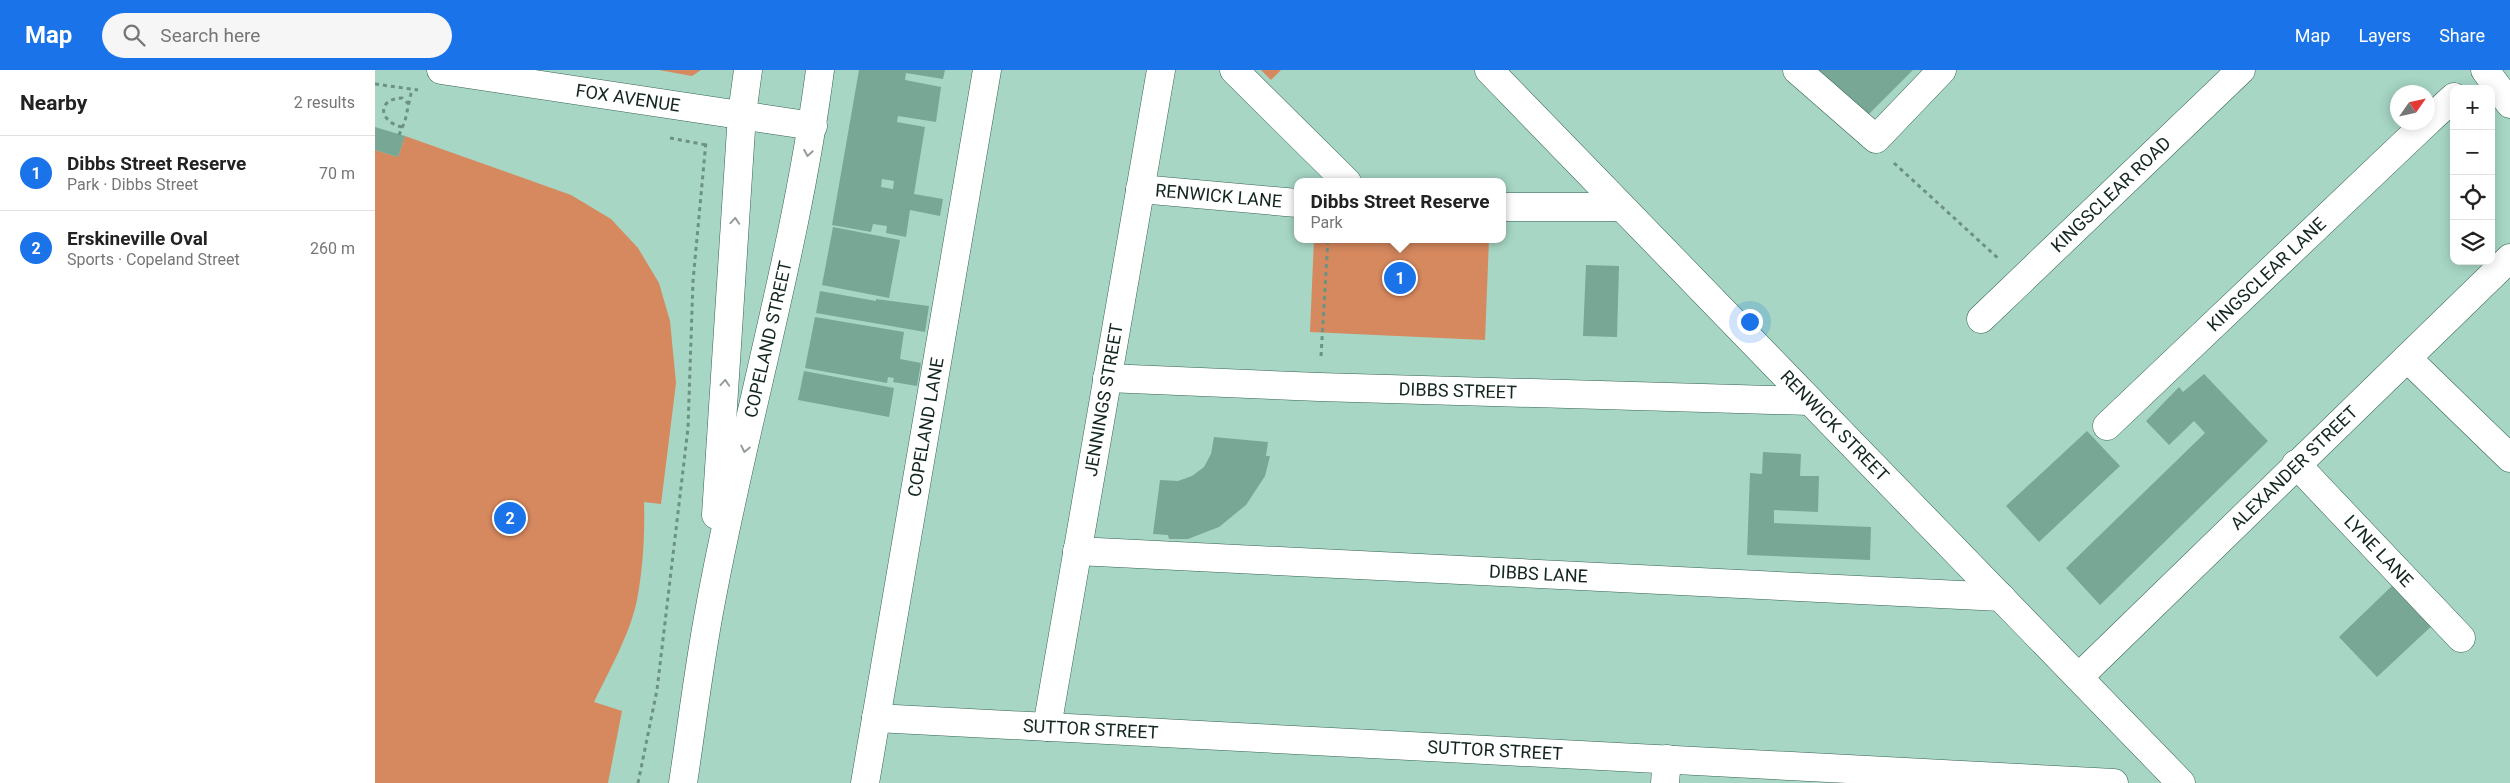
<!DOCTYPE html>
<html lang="en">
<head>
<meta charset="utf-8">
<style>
	body { margin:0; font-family:Roboto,sans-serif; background:#f6f6f6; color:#222 }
	.controls { position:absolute; right:15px; top:15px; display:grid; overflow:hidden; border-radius:10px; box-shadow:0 2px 12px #0003 }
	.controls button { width:45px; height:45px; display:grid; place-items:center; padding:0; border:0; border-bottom:1px solid #e0e0e0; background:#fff; color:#222; font:25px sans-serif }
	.compass { position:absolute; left:2015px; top:15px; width:45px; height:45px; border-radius:50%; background:#fff; box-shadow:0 2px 12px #0003; rotate:56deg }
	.you { position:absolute; left:1374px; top:251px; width:18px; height:18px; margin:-12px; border:4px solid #fff; border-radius:50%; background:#1a73e8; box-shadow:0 0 0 8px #1a73e833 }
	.badge { display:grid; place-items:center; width:32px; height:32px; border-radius:50%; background:#1a73e8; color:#fff; font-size:16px; font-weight:700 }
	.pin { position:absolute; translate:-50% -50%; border:2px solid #fff; box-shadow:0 1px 5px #0006 }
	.popup { position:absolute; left:919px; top:108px; width:212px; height:65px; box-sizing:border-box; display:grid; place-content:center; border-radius:10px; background:#fff; filter:drop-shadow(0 1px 4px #0005); font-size:16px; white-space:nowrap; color:#767676 }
	.popup b { font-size:19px; color:#222 }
	.popup::after { content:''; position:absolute; left:50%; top:100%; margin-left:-10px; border:10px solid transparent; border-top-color:#fff }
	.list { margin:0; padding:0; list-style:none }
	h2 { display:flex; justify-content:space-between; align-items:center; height:65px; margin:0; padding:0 20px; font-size:21px }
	h2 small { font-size:16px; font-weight:400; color:#767676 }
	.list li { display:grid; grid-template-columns:32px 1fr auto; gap:15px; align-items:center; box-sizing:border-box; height:75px; padding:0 20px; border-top:1px solid #e0e0e0 }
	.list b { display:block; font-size:19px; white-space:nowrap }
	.list p { margin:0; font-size:16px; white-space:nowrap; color:#767676 }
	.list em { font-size:16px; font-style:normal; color:#767676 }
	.icon { flex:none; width:28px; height:28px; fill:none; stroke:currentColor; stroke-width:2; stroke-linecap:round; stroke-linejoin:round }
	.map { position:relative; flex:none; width:2135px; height:713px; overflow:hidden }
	header { display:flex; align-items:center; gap:30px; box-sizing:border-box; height:70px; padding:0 25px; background:#1a73e8; color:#fff }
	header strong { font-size:24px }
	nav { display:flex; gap:28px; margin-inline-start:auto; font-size:18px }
	.search { width:350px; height:45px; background:#f6f6f6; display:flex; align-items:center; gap:12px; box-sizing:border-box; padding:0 18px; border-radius:28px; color:#767676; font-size:19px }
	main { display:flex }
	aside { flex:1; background:#fff }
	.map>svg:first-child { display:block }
	.green { fill:#d6885e }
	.building { fill:#78a795; fill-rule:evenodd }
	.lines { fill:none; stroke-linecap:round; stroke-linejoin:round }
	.minor-casing { stroke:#366353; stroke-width:29 }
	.major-casing { stroke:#366353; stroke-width:29 }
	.path { stroke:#6d9183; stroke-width:3; stroke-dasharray:4 4; stroke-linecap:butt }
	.minor { stroke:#fff; stroke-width:28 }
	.major { stroke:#fff; stroke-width:28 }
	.oneway { stroke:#959d9a }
	.labels { text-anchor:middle; stroke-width:4; stroke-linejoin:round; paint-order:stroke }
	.street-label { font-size:18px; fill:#13261f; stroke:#b3e4d1 }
</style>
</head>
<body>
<header>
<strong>Map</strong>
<div class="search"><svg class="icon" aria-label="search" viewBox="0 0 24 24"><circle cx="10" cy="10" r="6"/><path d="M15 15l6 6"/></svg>Search here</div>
<nav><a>Map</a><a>Layers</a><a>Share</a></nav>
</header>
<main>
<aside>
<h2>Nearby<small>2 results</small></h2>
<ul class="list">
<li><span class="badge">1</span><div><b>Dibbs Street Reserve</b><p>Park · Dibbs Street</p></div><em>70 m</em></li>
<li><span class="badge">2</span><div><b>Erskineville Oval</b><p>Sports · Copeland Street</p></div><em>260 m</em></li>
</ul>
</aside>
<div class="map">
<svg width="2135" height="713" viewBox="0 0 2135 713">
	<rect width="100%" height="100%" fill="#a7d6c4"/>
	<g class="green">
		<polygon points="284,0 326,0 317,6"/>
		<polygon points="886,0 906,0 896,10"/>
		<path d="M30,66L196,125L236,149L263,178L284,213L295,251L301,313L286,434L269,432C270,464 268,498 262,530C255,564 234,601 219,632L247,641L233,713H0V80L23,87Z"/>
		<polygon points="939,169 1114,169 1110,270 935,262"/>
	</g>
	<g class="building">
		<path d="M484,0H570L568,9L531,3L530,10L566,17L561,52L523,46L522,52L550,57L539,124L568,129L565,146L535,140L531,167L511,163L512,156L498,154L496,162L457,155ZM507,109L519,111L518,119L506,117Z"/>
		<polygon points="1430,0 1538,0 1486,52"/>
		<polygon points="0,57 30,66 23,87 0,80"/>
		<polygon points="458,157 525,170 514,228 447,215"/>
		<polygon points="1211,195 1244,196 1242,267 1208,266"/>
		<polygon points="445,221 501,231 501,229 554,236 550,262 441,243"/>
		<polygon points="440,247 529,262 525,289 546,293 542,316 518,312 519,308 513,307 512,313 430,298"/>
		<polygon points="429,301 519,318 514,347 423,330"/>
		<polygon points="1829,304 1893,371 1725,535 1691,498 1830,363 1819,351 1794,375 1771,351 1804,317 1808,322"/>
		<polygon points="1712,361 1745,396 1664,472 1631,436"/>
		<polygon points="839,367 893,372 891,386 895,386 890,406 871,435 844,457 813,469 794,469 793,465 778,464 785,410 803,411 817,406 829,397 836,384"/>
		<polygon points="1388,382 1426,384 1425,406 1444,406 1443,442 1399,440 1399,453 1496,457 1495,490 1372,485 1375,403 1387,404"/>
		<polygon points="2022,511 2061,552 2002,607 1964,567"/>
	</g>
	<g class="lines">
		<defs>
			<g id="minor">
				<path id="s1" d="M66,0L438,56"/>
				<polyline points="859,0 972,112"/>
				<path id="s2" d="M1114,0L1806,713"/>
				<polyline points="1422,0 1501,69 1567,0"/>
				<polyline points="2110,0 2135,34"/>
				<polyline points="2052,52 2079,27"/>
				<path id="s3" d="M765,119L922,133"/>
				<polyline points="1128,137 1246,137"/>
				<path id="s4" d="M1606,249L1866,0"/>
				<polyline points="2032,288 2135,388"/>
				<path id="s5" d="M732,308L944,317L1435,331"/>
				<path id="s6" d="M1732,356L2052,52"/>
				<path id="s7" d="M1921,394L2086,568"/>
				<path id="s8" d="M702,481L1626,527"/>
				<path id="s9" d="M1704,607L2135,188"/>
				<path id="s10" d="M501,648L1739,713"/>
				<path id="s11" d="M672,657L786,0"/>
				<path id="s12" d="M490,713L612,0"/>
				<polyline points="1290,713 1292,689"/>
			</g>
			<g id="major">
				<polyline points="341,445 367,44 373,0"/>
				<path id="s13" d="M308,713C317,654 324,595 335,537C368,357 421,182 445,0"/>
			</g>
		</defs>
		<use href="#minor" class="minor-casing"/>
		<use href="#major" class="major-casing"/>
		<g class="path">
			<polyline points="0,14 43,20"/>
			<path d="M27,57C4,52 1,29 27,28L35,35"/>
			<polyline points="24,65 30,51 37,19"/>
			<polyline points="295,68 331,75"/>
			<polyline points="1519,93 1625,190"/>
			<polyline points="946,286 953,169"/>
			<polyline points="263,713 282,620 313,358 318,211 331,71"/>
		</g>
		<use href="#minor" class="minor"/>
		<use href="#major" class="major"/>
	</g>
	<defs><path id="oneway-chevron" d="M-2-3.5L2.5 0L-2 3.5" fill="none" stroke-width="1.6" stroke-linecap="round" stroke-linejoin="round" transform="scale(1.25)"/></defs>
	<g class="oneway">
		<use href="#oneway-chevron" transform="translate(433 83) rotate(100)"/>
		<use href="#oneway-chevron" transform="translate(360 151) rotate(-86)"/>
		<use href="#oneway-chevron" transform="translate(350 313) rotate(-86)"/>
		<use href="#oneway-chevron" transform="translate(370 379) rotate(102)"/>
	</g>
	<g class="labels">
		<g class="street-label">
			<text dy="6" stroke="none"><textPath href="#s1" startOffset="189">FOX AVENUE</textPath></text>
			<text dy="6" stroke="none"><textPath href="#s4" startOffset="180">KINGSCLEAR ROAD</textPath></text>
			<text dy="6" stroke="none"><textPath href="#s3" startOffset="79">RENWICK LANE</textPath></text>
			<text dy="6" stroke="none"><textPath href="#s6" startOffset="220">KINGSCLEAR LANE</textPath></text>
			<text dy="6" stroke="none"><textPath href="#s13" startOffset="452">COPELAND STREET</textPath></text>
			<text dy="6" stroke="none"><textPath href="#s5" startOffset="351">DIBBS STREET</textPath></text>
			<text dy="6" stroke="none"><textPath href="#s11" startOffset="332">JENNINGS STREET</textPath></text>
			<text dy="6" stroke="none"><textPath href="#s12" startOffset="361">COPELAND LANE</textPath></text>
			<text dy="6" stroke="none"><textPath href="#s2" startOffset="496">RENWICK STREET</textPath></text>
			<text dy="6" stroke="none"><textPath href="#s9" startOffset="300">ALEXANDER STREET</textPath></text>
			<text dy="6" stroke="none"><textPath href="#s7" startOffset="120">LYNE LANE</textPath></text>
			<text dy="6" stroke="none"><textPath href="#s8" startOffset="462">DIBBS LANE</textPath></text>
			<text dy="6" stroke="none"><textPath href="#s10" startOffset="215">SUTTOR STREET</textPath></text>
			<text dy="6" stroke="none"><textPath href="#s10" startOffset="620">SUTTOR STREET</textPath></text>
		</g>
	</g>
</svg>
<div class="controls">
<button>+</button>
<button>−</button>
<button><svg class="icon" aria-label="locate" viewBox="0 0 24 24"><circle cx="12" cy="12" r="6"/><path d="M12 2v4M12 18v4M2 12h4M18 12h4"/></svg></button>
<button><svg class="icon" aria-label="layers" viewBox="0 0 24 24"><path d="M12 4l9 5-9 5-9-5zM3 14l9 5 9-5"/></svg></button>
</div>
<svg class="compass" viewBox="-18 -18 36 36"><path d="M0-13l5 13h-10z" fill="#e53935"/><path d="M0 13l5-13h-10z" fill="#767676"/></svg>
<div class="you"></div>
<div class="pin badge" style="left:1025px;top:208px">1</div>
<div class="popup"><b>Dibbs Street Reserve</b>Park</div>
<div class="pin badge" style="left:135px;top:448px">2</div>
</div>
</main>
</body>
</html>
